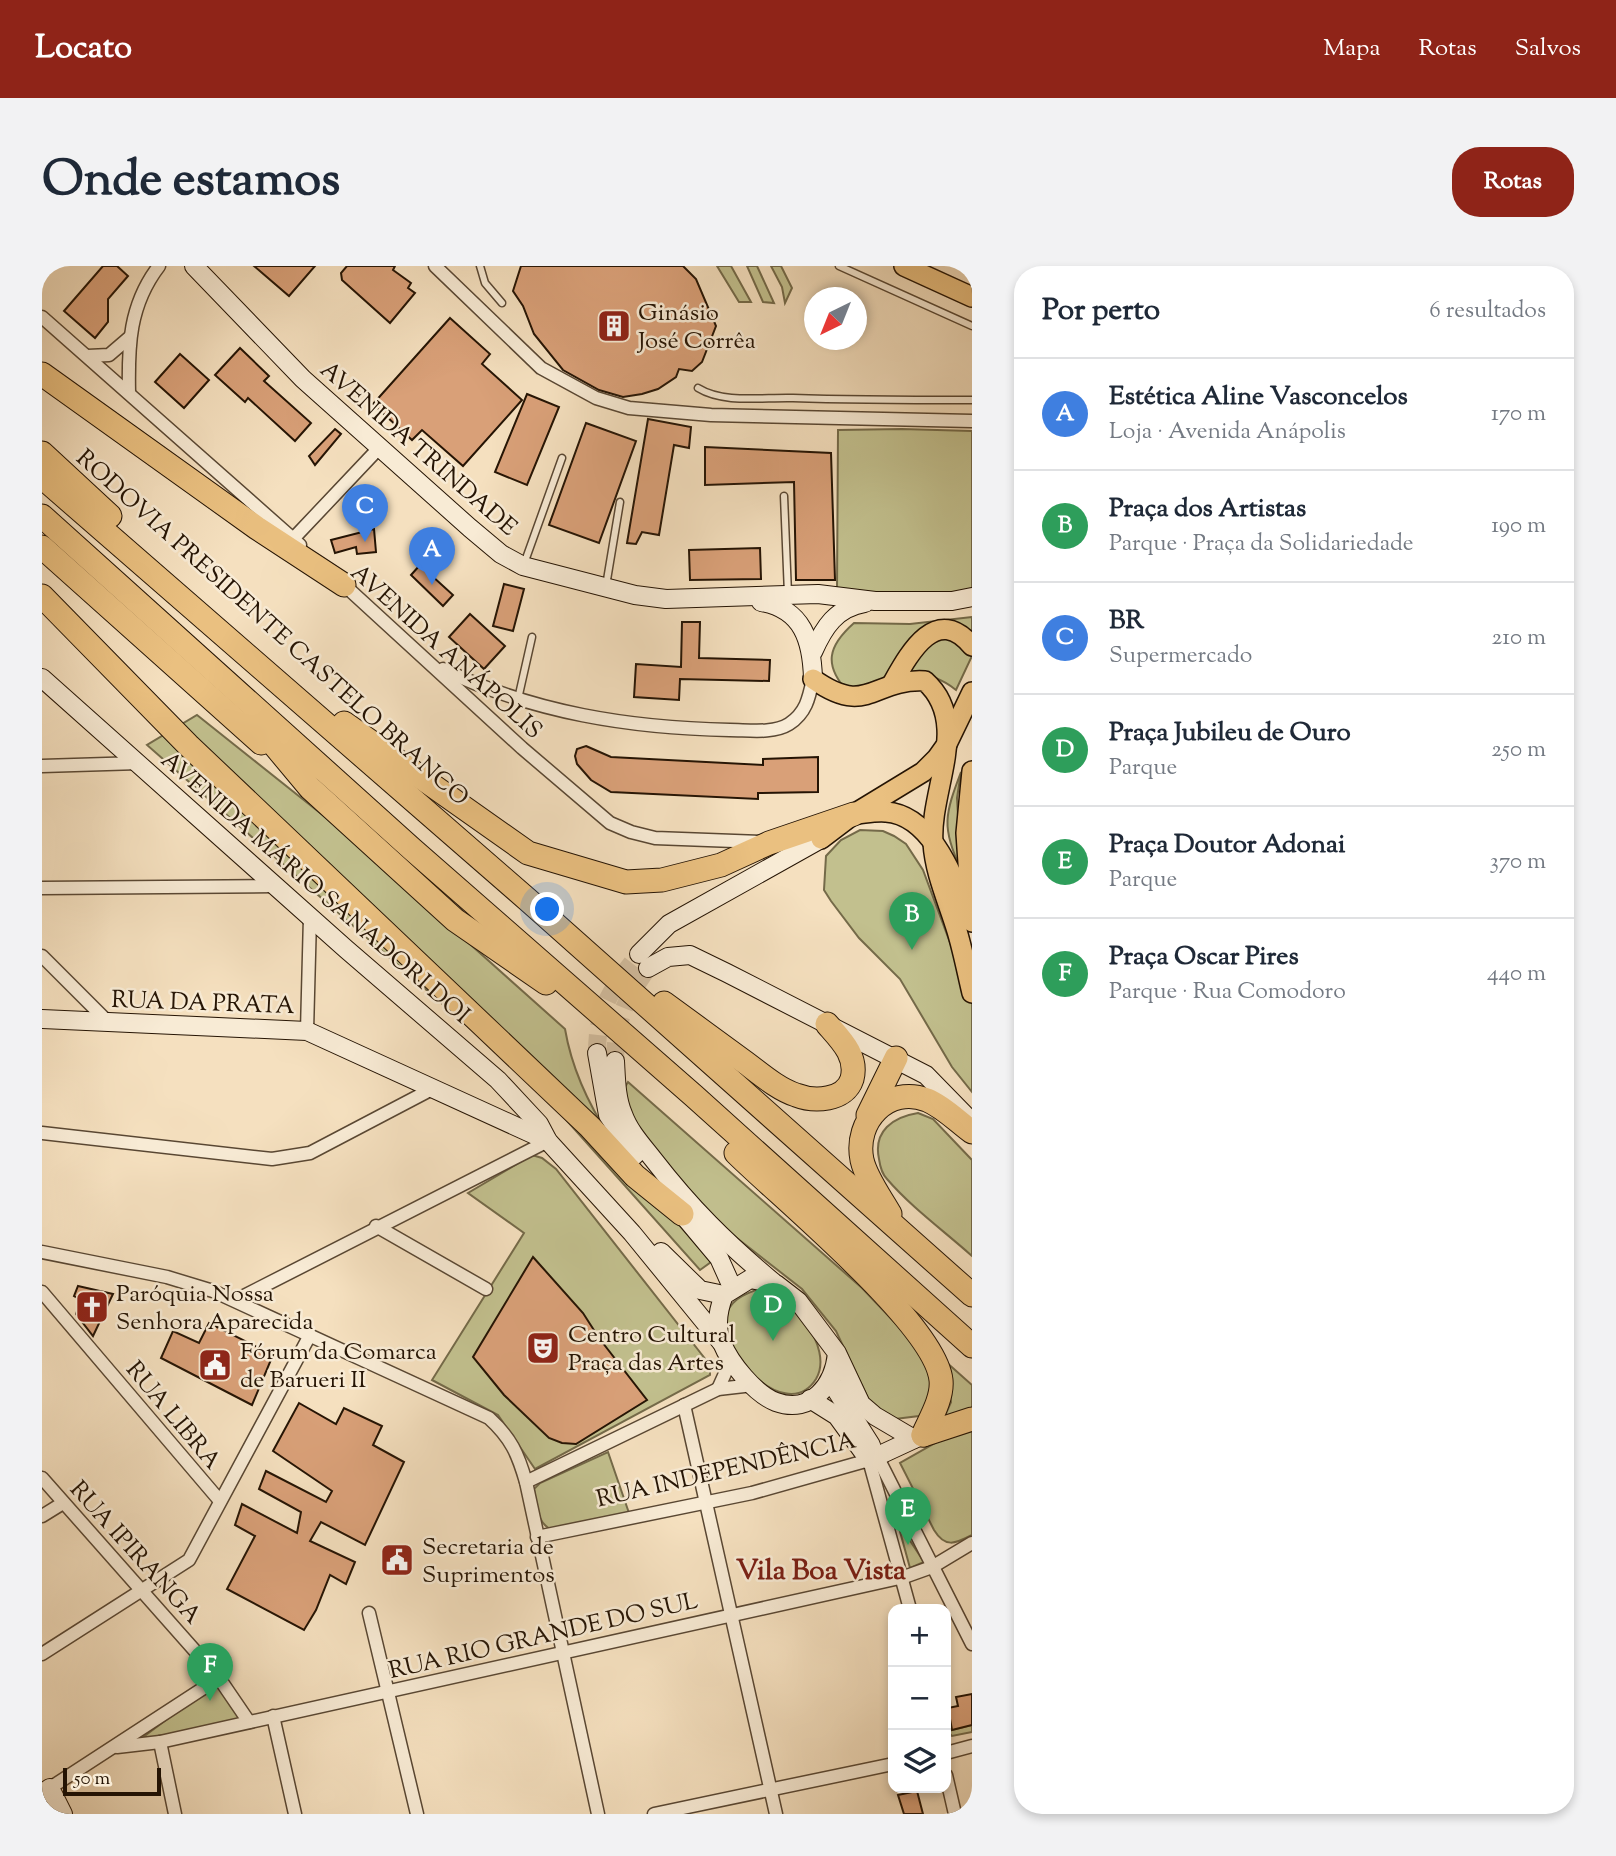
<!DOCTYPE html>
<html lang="pt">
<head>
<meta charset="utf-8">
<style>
	body { margin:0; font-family:"Sorts Mill Goudy",serif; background:#f2f2f3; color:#1f2937 }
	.controls { position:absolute; right:21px; bottom:21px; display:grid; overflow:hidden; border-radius:14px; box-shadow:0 4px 10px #0003 }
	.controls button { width:63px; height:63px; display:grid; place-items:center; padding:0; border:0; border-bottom:2px solid #e0e1e3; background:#fff; color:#1f2937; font:35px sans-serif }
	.compass { position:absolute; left:762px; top:21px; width:63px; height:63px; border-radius:50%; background:#fff; box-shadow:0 4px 10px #0003; rotate:223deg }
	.scale { position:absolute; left:21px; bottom:18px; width:98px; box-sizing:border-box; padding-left:7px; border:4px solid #251404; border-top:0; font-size:19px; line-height:24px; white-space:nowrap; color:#251404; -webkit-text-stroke:5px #f8ebd5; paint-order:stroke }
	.you { position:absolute; left:506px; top:644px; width:24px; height:24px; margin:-18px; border:5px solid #fff; border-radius:50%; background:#1a73e8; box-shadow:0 0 0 10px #1a73e833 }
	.badge { display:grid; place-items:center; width:46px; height:46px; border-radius:50%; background:#8f2418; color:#fff; font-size:23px; font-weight:700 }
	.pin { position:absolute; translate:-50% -58px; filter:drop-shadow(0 2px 4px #0008) }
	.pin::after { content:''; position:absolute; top:37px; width:24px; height:21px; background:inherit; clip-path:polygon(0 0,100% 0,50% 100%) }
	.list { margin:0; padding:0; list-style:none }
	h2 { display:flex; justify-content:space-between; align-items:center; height:91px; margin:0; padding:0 28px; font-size:30px }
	h2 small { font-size:23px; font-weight:400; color:#747a83 }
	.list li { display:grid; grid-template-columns:46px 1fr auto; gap:21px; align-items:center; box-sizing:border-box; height:112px; padding:0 28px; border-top:2px solid #e0e1e3 }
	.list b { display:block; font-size:26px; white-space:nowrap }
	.list p { margin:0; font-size:23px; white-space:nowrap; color:#747a83 }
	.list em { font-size:23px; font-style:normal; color:#747a83 }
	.icon { flex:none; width:38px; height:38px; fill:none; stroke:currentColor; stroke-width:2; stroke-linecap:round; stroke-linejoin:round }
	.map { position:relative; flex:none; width:930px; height:1548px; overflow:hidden; border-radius:28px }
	header { display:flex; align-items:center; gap:42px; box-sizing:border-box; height:98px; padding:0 35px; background:#8f2418; color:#fff }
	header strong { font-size:33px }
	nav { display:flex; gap:38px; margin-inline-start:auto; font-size:24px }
	.intro { display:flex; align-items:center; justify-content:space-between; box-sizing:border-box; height:168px; padding:0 42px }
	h1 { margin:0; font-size:49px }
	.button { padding:18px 32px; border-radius:28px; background:#8f2418; color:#fff; font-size:24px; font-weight:700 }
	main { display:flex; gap:42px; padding:0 42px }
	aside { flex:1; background:#fff; border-radius:28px; box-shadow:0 4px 10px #0003 }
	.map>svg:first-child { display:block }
	.green { fill:#c2c08e; stroke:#746a49; stroke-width:2 }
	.building { fill:#d9a078; stroke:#251404; stroke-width:2 }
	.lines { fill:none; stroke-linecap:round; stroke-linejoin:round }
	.secondary-tunnel { stroke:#d6c1a3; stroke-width:18; stroke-dasharray:18 9; stroke-linecap:butt }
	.lane-casing { stroke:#594733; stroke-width:9 }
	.street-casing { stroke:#594733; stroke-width:15 }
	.secondary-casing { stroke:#251404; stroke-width:20 }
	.primary-casing { stroke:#251404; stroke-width:22 }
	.highway-casing { stroke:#251404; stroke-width:25 }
	.lane { stroke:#f8ebd5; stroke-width:6 }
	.street { stroke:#f8ebd5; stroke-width:12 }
	.secondary { stroke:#f8ebd5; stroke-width:18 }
	.primary { stroke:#eac080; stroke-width:19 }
	.highway { stroke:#eac080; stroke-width:23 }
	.labels { text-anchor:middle; stroke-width:5; stroke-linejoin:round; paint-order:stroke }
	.poi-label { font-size:24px; fill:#251404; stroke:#f8ebd5; text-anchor:start }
	.street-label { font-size:24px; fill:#251404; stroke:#f8ebd5 }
	.quarter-label { font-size:28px; font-weight:bold; fill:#7a1f14; stroke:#f8ebd5 }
</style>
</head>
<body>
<header>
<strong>Locato</strong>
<nav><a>Mapa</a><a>Rotas</a><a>Salvos</a></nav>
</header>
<div class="intro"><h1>Onde estamos</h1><a class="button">Rotas</a></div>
<main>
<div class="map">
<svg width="930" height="1548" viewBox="0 0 930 1548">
	<rect width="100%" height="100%" fill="#f5e0bf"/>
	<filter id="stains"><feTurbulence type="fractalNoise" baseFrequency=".00286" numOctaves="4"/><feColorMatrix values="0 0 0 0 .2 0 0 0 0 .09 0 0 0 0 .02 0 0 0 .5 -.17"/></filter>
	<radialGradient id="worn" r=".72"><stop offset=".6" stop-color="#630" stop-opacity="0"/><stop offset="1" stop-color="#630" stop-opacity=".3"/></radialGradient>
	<g class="green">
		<polygon points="675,0 689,0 709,36 697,36"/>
		<polygon points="705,0 715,0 732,37 721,36"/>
		<polygon points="729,0 739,0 750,22 743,37 740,21"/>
		<polygon points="860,163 930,165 930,325 899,331 795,325 796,164"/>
		<path d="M930,351V390L914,424C877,394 847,414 806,426C781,399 786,380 812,357L868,358Z"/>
		<path d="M155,449L307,570L523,763C539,857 610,926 669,996L658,1004L494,820L105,479Z"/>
		<path d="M919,506L915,532L919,603C899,562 903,548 919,506Z"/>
		<polygon points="818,564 841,565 852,570 864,578 881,604 930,736 930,826 910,801 858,713 817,672 789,635 782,624 784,590 799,574"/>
		<polygon points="586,816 820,1022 876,1081 891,1114 891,1133 877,1150 853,1153 832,1145 794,1065 760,1023 691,969 649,928 587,850 583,821"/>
		<path d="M876,847L891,853L930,894V990C902,965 869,941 845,913C840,908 838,900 837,893C831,865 851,851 876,847Z"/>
		<polygon points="490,889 500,892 514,903 668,1099 668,1109 493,1203 456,1149 390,1114 482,967 426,927"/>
		<path d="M714,1024C747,1025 793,1081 774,1113C742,1164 660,1070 691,1037C697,1030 706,1027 714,1024Z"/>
		<polygon points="903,1095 930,1119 930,1145 902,1152 909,1136"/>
		<path d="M930,1161V1269C913,1278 903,1282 892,1264L858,1197L918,1163Z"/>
		<path d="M566,1186L587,1247L512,1265C494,1258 495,1240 492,1223L498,1217Z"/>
		<polygon points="859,1261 882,1296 868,1302 857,1262"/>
		<polygon points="173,1417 201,1452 96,1475"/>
		<polygon points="904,1442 910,1464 930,1459 930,1466 910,1470 907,1467"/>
	</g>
	<g class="building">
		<polygon points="61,0 75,0 86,10 66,33 66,56 53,72 22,45"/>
		<polygon points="212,0 273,0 247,30"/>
		<polygon points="305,0 353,0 351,4 369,17 366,22 373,27 348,57 300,14 299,7"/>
		<polygon points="479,0 641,0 654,13 674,60 660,96 650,105 637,103 634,111 616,123 600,128 581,131 557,124 521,104 492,68 481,40 471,25"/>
		<polygon points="408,52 448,88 440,98 480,134 421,200 380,164 370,174 331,138"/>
		<polygon points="198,82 227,110 222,115 269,157 253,175 206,132 203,136 173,109"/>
		<polygon points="138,88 167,114 142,142 113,116"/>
		<polygon points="485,128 517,141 485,219 453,206"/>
		<polygon points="606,153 649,161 647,182 632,179 617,269 600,266 594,278 585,277"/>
		<polygon points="544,157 594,175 557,277 507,259"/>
		<polygon points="293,163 299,168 273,199 267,190"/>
		<polygon points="663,181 789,187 793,314 754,314 752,216 663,219"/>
		<polygon points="332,263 334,286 315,288 314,281 293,287 289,274"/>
		<polygon points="718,282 719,313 648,314 647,284"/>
		<polygon points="378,299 411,329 401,340 369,309"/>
		<polygon points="462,318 482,323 471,365 451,360"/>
		<polygon points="428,348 463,380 442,403 407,371"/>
		<polygon points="640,356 658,356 657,392 728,394 727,415 638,413 637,434 592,431 594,398 639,401"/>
		<polygon points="544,480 569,491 721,499 721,493 776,491 776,526 716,527 716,533 569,526 549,514 535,498 533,490 535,483"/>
		<polygon points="491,991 541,1047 557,1072 605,1134 534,1178 520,1177 507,1172 462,1129 431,1091"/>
		<polygon points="36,1020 71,1028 51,1070 34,1048 39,1034 32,1030"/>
		<polygon points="167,1057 231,1089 210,1139 119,1092 131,1065 157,1077"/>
		<polygon points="257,1137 294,1158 302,1142 340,1160 331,1179 362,1196 323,1279 279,1256 268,1275 313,1296 304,1318 288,1309 274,1344 262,1364 185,1323 213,1270 193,1259 200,1238 255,1267 259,1246 217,1223 224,1205 284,1236 290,1225 231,1185"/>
		<polygon points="930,1428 930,1459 910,1464 906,1442 916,1440 914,1431"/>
		<polygon points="875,1525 881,1548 862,1548 856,1529"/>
	</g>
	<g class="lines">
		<g class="secondary-tunnel">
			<path d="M555,787C555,741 570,722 597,688"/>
			<path d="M573,795C574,754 582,735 606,702"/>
		</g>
		<defs>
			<g id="lane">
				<polyline points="438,0 443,17 460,37"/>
				<polyline points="797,0 930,60"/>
				<path d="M656,122C682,138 721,131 751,132C811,134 870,134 930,134"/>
				<polyline points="742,230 746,328"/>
				<polyline points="482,298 520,192"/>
				<polyline points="564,320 578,236"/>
				<polyline points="476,433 490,371"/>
			</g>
			<g id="street">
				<polyline points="393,0 499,102 554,132 587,142 669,149 930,155"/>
				<polyline points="0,51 258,279"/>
				<polyline points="46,90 67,89 88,71"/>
				<path d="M87,127C86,80 87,39 117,0"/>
				<polyline points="251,273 337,182"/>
				<polyline points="300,317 480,482 568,557 589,566 613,572 719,576"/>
				<path d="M401,403C491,447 589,462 688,464C706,464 731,468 747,458C764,447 767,432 771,413"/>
				<polyline points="0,500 97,497"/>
				<polyline points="0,622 233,620"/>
				<polyline points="0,690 67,757"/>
				<polyline points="265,765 268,651"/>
				<polyline points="0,867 230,893 268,887 390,823"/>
				<polyline points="334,960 444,1023"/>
				<path d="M0,986L125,1011L171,1025L447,1152C469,1172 476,1188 484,1216L556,1548"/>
				<polyline points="0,1026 178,1235"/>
				<polyline points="194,1034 506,875"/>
				<polyline points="676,1123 690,1092"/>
				<polyline points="642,1139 734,1548"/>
				<polyline points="836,1192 930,1378"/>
				<polyline points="0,1212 177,1412 207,1456"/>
				<polyline points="484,1216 676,1123 711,1119"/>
				<polyline points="0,1250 21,1237"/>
				<polyline points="495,1271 710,1227 827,1194 868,1343"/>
				<polyline points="327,1347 375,1548"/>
				<polyline points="0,1388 147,1294 268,1069"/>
				<polyline points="231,1450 253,1548"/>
				<polyline points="118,1476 133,1548"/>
				<polyline points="75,1481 118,1476 862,1311 890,1301 930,1277"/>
				<polyline points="904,1487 930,1480"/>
				<polyline points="904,1509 913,1548"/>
				<polyline points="8,1522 177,1412"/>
				<polyline points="612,1548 851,1498"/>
			</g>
			<g id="secondary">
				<polyline points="152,0 261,113 428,262 459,288 481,300 593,329 624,333 776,328 833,335 910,335 930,331"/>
				<path d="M719,336C761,343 770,375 771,413"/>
				<path d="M771,386C782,361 794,342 823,337"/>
				<polyline points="0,412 304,683 456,814 497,858 506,875 590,967 679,1076"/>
				<polyline points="597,688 627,658 779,573"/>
				<polyline points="606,702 626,691 648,689 685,707 884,809 930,856"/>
				<polyline points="0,753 265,765 506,875"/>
				<polyline points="555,787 566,849 593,889"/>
				<path d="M573,795C574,812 574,832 581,848C587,865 600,879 611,893C649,942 683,976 731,1016"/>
				<polyline points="641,949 677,992 690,1021"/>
				<polyline points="619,986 658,1024 682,1029"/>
				<path d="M795,1087C792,1118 770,1149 734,1136C713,1128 688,1097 680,1077C673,1061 676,1044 682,1029L708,1013L734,1018L756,1035L795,1087L819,1138L833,1150L872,1173"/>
				<polyline points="789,1116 829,1179"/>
				<polyline points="768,1133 795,1150 827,1194 881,1169"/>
				<polyline points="0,1527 8,1522 21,1548"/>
			</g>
			<g id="primary">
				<polyline points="862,0 930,31"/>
				<path d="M771,413C826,452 830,412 883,415C930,457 887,524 891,577C893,608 906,635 915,665C921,685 925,706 930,727"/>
				<path d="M850,418C867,388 894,337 930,380"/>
				<path d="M816,548C825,547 835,545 844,546C892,549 914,619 930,656"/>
				<polyline points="779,573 812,548 881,506 895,492 905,478 930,426"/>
				<polyline points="929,641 924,567 930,505"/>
			</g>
			<g id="highway">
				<polyline points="0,108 215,262 302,319"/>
				<polyline points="0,187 68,250"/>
				<polyline points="0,211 486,634 930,1029"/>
				<polyline points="0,250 370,583 652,830 930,1080"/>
				<polyline points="0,281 219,477"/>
				<polyline points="0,330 146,479 548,861 593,910 640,948"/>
				<polyline points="213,456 268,522 413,654 504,717"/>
				<polyline points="302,457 486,587 584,616 620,614 679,599 727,577 812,548"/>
				<path d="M622,737C649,757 677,777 704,797C720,809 736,823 754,829C772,836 803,835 810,813C816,790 799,774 785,758"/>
				<polyline points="826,849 854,792"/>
				<path d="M694,887C738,931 893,1057 899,1114C901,1132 888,1153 881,1169"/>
				<path d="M848,948C839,932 824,912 820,894C812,855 846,819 885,834C902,841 916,856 930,866"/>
				<polyline points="881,1169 930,1153"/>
			</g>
		</defs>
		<use href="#lane" class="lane-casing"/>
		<use href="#street" class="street-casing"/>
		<use href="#secondary" class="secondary-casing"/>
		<use href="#primary" class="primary-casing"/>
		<use href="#highway" class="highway-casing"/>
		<use href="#lane" class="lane"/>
		<use href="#street" class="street"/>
		<use href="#secondary" class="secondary"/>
		<use href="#primary" class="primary"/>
		<use href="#highway" class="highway"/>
	</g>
	<defs>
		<symbol id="building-square" viewBox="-11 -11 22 22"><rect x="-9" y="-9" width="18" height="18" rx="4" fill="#8f2418" stroke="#f8ebd5"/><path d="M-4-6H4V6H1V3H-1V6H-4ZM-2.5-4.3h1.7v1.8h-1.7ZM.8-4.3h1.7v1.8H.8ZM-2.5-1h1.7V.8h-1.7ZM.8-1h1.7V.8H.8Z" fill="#fff"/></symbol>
		<symbol id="church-square" viewBox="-11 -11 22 22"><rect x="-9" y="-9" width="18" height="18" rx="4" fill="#8f2418" stroke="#f8ebd5"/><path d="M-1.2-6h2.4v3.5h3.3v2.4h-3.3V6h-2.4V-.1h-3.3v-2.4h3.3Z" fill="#fff"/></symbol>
		<symbol id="theatre-square" viewBox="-11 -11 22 22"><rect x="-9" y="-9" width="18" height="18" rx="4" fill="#8f2418" stroke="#f8ebd5"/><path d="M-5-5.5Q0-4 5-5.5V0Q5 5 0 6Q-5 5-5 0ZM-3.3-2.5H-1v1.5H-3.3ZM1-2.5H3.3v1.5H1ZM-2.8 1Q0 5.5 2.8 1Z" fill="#fff"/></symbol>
		<symbol id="civic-square" viewBox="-11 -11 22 22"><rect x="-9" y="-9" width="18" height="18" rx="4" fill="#8f2418" stroke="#f8ebd5"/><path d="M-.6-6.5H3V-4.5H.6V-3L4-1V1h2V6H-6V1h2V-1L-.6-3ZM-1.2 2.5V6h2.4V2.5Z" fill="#fff"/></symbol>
	</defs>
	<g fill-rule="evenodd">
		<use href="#building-square" x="553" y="41" width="38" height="38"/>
		<use href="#church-square" x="31" y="1022" width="38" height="38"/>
		<use href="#theatre-square" x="482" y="1063" width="38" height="38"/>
		<use href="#civic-square" x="154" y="1080" width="38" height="38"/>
		<use href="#civic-square" x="336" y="1275" width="38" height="38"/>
	</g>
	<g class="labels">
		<g class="poi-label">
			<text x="596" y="54">Ginásio<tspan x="596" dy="28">José Corrêa</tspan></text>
			<text x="74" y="1035">Paróquia Nossa<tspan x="74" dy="28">Senhora Aparecida</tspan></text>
			<text x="526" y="1076">Centro Cultural<tspan x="526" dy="28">Praça das Artes</tspan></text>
			<text x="198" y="1093">Fórum da Comarca<tspan x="198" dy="28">de Barueri II</tspan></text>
			<text x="380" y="1288">Secretaria de<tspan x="380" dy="28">Suprimentos</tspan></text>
		</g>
		<g class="street-label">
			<text transform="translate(377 182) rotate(41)" y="8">AVENIDA TRINDADE</text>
			<text transform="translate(231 361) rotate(42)" y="8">RODOVIA PRESIDENTE CASTELO BRANCO</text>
			<text transform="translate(405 385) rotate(42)" y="8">AVENIDA ANÁPOLIS</text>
			<text transform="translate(274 621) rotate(41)" y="8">AVENIDA MÁRIO SANADORI DOI</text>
			<text transform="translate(161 736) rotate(2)" y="8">RUA DA PRATA</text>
			<text transform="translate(132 1149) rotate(50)" y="8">RUA LIBRA</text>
			<text transform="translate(684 1203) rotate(-13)" y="8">RUA INDEPENDÊNCIA</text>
			<text transform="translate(94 1286) rotate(48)" y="8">RUA IPIRANGA</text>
			<text transform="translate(501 1369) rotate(-13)" y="8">RUA RIO GRANDE DO SUL</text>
		</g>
		<g class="quarter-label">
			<text x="779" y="1313">Vila Boa Vista</text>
		</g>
	</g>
	<rect width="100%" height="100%" filter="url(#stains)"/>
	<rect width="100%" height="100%" fill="url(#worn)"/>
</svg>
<div class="controls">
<button>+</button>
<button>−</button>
<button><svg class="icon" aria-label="layers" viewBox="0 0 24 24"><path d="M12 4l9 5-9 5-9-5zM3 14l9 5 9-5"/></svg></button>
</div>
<svg class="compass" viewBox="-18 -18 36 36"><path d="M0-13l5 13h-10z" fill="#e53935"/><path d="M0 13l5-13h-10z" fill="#747a83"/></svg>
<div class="scale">50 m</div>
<div class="you"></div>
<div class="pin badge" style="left:390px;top:319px;background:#3f7fe0">A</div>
<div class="pin badge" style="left:870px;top:684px;background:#2e9e5b">B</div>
<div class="pin badge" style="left:323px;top:276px;background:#3f7fe0">C</div>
<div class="pin badge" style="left:731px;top:1075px;background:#2e9e5b">D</div>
<div class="pin badge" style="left:866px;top:1279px;background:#2e9e5b">E</div>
<div class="pin badge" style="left:168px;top:1435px;background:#2e9e5b">F</div>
</div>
<aside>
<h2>Por perto<small>6 resultados</small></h2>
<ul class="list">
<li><span class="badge" style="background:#3f7fe0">A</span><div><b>Estética Aline Vasconcelos</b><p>Loja · Avenida Anápolis</p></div><em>170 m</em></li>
<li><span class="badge" style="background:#2e9e5b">B</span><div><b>Praça dos Artistas</b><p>Parque · Praça da Solidariedade</p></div><em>190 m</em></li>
<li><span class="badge" style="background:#3f7fe0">C</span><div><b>BR</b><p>Supermercado</p></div><em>210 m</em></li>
<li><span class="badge" style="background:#2e9e5b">D</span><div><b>Praça Jubileu de Ouro</b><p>Parque</p></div><em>250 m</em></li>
<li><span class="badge" style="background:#2e9e5b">E</span><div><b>Praça Doutor Adonai</b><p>Parque</p></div><em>370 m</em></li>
<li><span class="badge" style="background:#2e9e5b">F</span><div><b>Praça Oscar Pires</b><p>Parque · Rua Comodoro</p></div><em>440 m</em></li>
</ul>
</aside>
</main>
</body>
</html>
